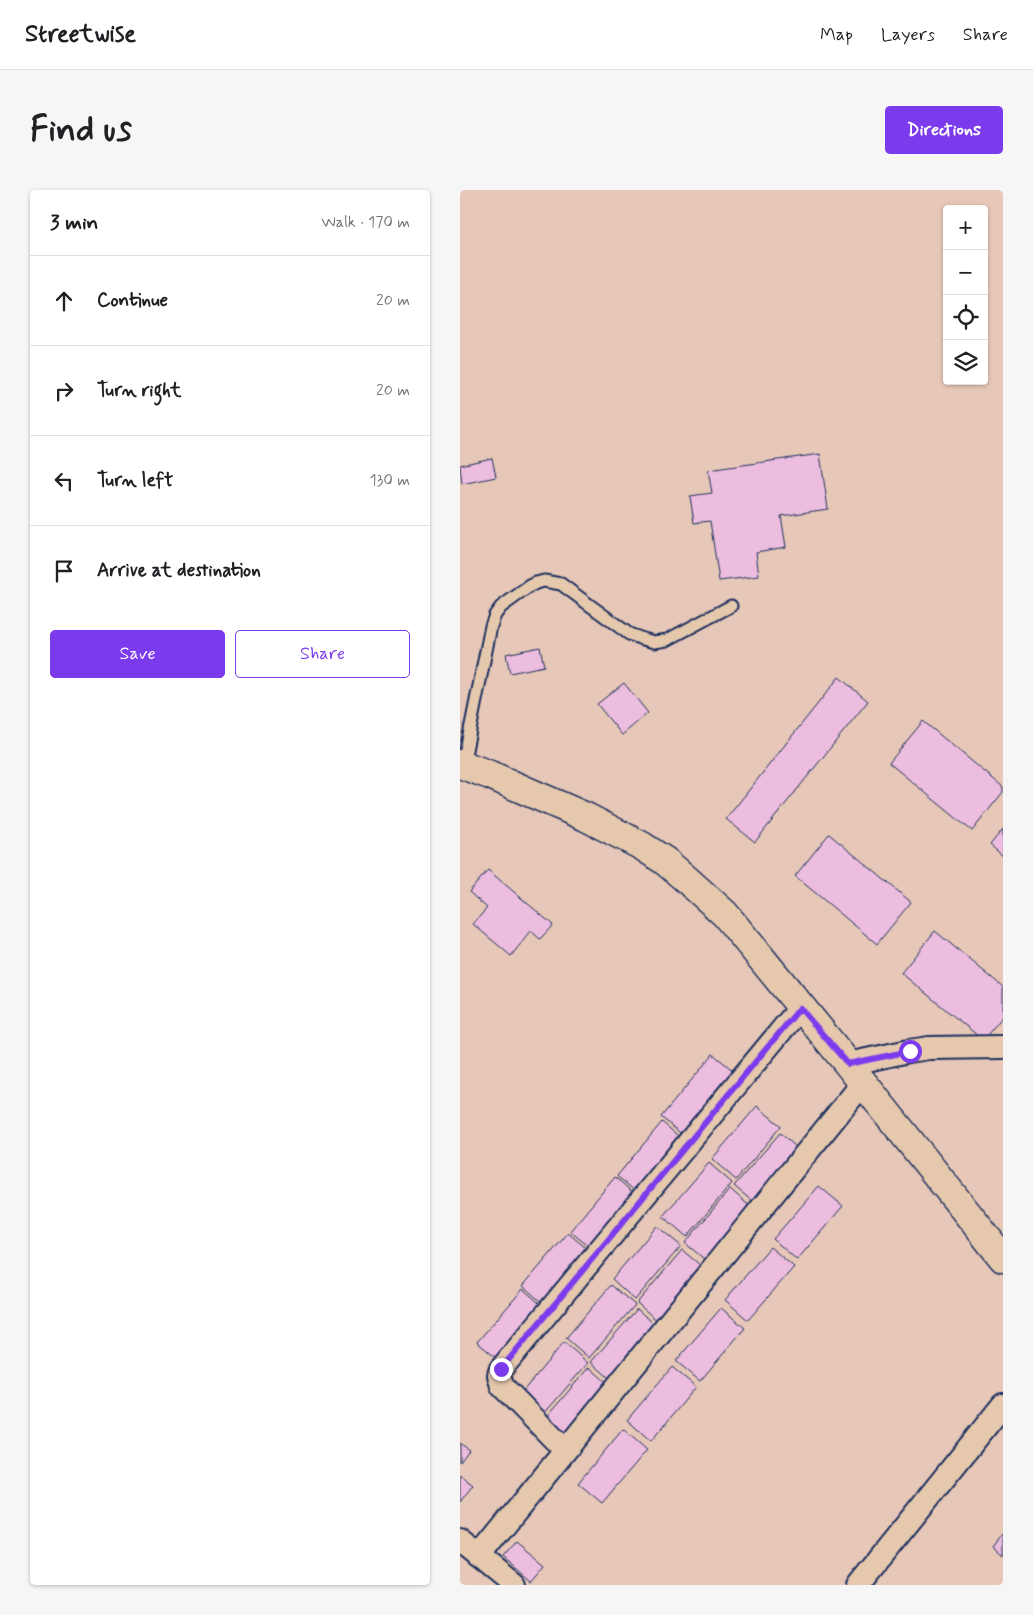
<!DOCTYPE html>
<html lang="en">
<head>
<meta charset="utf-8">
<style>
	body { margin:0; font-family:Mynerve,sans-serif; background:#f6f6f6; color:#202124 }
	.controls { position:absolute; right:15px; top:15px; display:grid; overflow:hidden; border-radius:5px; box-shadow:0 1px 4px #0004 }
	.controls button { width:45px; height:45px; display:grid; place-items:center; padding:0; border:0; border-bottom:1px solid #e0e0e0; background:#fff; color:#202124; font:25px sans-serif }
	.stop { position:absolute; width:15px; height:15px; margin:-11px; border:4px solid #7c3aed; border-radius:50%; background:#fff }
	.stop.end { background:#7c3aed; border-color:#fff; box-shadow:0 1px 5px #0008 }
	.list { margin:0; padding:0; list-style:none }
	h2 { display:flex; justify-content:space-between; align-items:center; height:65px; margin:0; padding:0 20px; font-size:21px }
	h2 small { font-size:16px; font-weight:400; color:#757577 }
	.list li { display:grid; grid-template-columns:32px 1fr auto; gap:15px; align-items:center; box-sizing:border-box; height:90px; padding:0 20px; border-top:1px solid #e0e0e0 }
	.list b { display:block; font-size:19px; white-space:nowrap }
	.list em { font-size:16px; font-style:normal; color:#757577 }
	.actions { display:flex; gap:10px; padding:15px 20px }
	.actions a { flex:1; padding:11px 0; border:1px solid #7c3aed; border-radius:5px; text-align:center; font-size:18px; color:#7c3aed }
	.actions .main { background:#7c3aed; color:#fff }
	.icon { flex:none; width:28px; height:28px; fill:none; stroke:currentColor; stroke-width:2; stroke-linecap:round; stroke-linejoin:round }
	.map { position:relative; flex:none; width:543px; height:1395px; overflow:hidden; border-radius:5px }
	header { display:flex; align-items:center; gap:30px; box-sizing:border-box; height:70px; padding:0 25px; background:#fff; border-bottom:1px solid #e0e0e0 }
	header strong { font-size:24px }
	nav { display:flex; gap:28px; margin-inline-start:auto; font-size:18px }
	.intro { display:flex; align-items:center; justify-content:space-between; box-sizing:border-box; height:120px; padding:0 30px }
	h1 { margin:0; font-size:35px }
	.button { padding:12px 22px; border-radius:5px; background:#7c3aed; color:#fff; font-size:18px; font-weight:700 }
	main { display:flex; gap:30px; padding:0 30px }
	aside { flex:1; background:#fff; border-radius:5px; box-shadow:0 1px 4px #0004 }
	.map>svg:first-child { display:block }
	.building { fill:#ecbdde; stroke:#1b2f5e }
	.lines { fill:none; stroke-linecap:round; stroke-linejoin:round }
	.service-casing { stroke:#1b2f5e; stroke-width:15 }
	.minor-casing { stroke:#1b2f5e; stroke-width:26 }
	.tertiary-casing { stroke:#1b2f5e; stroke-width:31 }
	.service { stroke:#e6c9ad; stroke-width:11 }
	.minor { stroke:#e6c9ad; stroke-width:22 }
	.tertiary { stroke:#e6c9ad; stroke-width:28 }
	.route { stroke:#7c3aed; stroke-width:6 }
</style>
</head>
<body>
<header>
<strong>Streetwise</strong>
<nav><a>Map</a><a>Layers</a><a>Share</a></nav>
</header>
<div class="intro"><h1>Find us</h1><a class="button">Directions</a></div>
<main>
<aside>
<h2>3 min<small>Walk · 170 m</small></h2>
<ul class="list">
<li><svg class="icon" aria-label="ahead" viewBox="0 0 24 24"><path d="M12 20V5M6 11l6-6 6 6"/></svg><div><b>Continue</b></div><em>20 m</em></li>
<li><svg class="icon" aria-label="right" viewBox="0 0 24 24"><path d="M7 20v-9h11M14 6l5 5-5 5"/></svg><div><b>Turn right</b></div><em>20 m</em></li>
<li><svg class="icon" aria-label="left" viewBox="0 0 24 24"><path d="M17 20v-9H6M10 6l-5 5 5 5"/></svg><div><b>Turn left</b></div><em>130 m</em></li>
<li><svg class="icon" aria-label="arrive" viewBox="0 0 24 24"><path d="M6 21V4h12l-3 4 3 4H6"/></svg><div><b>Arrive at destination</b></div></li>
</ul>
<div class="actions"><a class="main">Save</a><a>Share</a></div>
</aside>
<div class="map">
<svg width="543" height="1395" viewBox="0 0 543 1395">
	<rect width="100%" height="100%" fill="#e7c7b7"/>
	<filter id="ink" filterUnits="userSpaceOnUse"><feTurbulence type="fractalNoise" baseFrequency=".02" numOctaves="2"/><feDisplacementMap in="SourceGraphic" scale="10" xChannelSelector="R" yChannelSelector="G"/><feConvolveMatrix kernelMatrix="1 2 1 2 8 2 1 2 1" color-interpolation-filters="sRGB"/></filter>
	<g filter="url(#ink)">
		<g class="building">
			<polygon points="360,264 368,319 321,326 326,357 296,362 299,386 259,391 250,331 234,333 230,306 252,303 248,280"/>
			<polygon points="32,268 36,287 2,294 0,275"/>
			<polygon points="80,457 84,476 50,483 46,464"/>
			<polygon points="379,487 408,511 295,652 266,629"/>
			<polygon points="164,493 188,523 162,545 137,514"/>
			<polygon points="463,531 543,597 543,602 512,641 429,573"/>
			<polygon points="543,639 543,666 530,655"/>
			<polygon points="369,644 451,712 417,754 335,686"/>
			<polygon points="28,680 93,735 80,749 71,741 51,766 13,734 27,718 9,702"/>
			<polygon points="475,741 543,797 543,826 523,850 441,783"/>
			<polygon points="253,864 276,883 225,947 201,927"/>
			<polygon points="297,916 321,936 276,990 252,969"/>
			<polygon points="202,932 226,953 181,1006 157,986"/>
			<polygon points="320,943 343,963 298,1016 274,996"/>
			<polygon points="249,973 272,993 227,1047 203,1026"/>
			<polygon points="155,987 179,1008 134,1061 110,1041"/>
			<polygon points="359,996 383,1016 337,1070 313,1049"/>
			<polygon points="270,999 294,1020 249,1073 225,1053"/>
			<polygon points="197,1036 221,1056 175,1110 152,1089"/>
			<polygon points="108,1043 132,1063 87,1117 63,1096"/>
			<polygon points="310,1057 334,1077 288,1130 265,1110"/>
			<polygon points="222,1060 246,1080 201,1134 177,1113"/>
			<polygon points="151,1095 175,1115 129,1168 106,1148"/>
			<polygon points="63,1099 86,1119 41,1172 17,1152"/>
			<polygon points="261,1118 285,1138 240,1191 216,1171"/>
			<polygon points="177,1119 200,1139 155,1193 131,1172"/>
			<polygon points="104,1152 128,1173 82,1226 59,1206"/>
			<polygon points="129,1177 152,1197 107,1250 84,1230"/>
			<polygon points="212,1177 236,1197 191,1251 167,1230"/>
			<polygon points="163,1239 187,1260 142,1313 118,1293"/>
			<polygon points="0,1253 9,1260 0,1272"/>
			<polygon points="0,1285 13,1295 0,1312"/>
			<polygon points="543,1343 543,1365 533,1356"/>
			<polygon points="57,1351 85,1374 71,1391 43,1367"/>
		</g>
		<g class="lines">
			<defs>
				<polyline id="service" points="3,575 31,436 35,425 41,417 70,396 76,393 84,391 101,394 169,444 183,449 194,452 207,450 271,416"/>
				<g id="minor">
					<polyline points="388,874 449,861 469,858 543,857"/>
					<polyline points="105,1260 42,1196 39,1185 41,1179 340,818"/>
					<polyline points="0,1351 54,1395"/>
					<polyline points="19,1367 403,893"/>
					<polyline points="398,1395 543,1215"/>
				</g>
				<polyline id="tertiary" points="0,574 30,585 126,627 182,656 205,671 226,689 265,724 388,874 543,1068"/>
			</defs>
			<use href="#service" class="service-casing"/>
			<use href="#minor" class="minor-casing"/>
			<use href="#tertiary" class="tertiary-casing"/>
			<use href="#service" class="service"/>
			<use href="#minor" class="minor"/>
			<use href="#tertiary" class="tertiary"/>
		</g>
	</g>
	<g class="lines" filter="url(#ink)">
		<polyline class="route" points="41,1179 340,818 388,874 450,861"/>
	</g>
</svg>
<div class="controls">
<button>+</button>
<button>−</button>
<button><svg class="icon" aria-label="locate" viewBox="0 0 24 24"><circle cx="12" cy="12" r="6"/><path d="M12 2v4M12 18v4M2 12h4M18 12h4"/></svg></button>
<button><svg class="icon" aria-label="layers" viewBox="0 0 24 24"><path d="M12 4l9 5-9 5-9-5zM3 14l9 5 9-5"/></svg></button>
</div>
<div class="stop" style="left:450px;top:861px"></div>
<div class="stop end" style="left:41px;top:1179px"></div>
</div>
</main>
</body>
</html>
